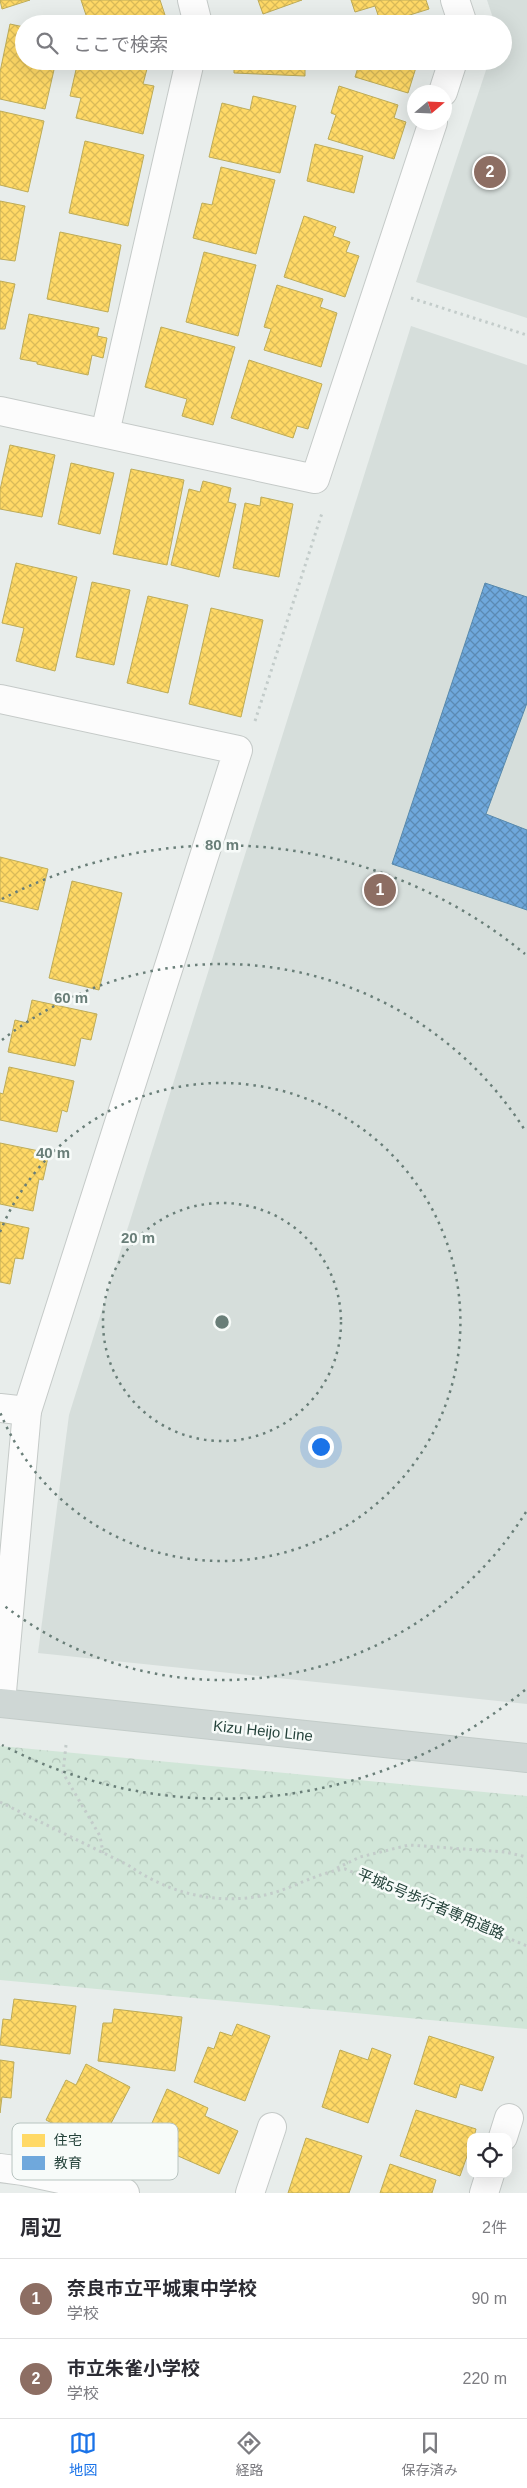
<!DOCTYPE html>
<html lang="ja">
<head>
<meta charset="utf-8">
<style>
	body { margin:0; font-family:Arial,"Noto Sans JP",sans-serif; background:#f2f2f3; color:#2b2b33 }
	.controls { position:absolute; right:15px; bottom:15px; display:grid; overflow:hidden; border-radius:10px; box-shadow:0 5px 20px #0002 }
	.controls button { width:45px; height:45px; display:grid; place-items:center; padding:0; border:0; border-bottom:1px solid #e1e1e2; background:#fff; color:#2b2b33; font:25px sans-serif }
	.compass { position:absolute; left:407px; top:85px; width:45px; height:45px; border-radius:50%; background:#fff; box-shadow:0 5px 20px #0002; rotate:71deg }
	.you { position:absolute; left:320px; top:1446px; width:18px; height:18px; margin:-12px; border:4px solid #fff; border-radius:50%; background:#1a73e8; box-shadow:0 0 0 8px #1a73e833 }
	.badge { display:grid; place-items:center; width:32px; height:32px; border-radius:50%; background:#1a73e8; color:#fff; font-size:16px; font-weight:700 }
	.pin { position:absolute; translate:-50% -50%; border:2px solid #fff; box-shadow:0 1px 5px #0006 }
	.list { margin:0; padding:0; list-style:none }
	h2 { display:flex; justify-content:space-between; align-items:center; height:65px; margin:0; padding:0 20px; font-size:21px }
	h2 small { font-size:16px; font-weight:400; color:#7c7c81 }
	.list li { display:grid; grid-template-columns:32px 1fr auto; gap:15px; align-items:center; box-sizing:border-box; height:80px; padding:0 20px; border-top:1px solid #e1e1e2 }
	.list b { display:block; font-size:19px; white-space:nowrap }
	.list p { margin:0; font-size:16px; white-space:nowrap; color:#7c7c81 }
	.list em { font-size:16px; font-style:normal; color:#7c7c81 }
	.icon { flex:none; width:28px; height:28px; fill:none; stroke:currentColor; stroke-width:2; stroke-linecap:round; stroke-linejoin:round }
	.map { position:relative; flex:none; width:527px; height:2193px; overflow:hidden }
	.search { position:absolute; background:#fff; box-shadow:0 5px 20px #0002; left:15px; right:15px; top:15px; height:55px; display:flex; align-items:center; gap:12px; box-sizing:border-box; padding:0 18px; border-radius:28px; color:#7c7c81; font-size:19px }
	.sheet { height:225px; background:#fff }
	nav { display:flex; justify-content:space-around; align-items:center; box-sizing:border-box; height:70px; border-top:1px solid #e1e1e2; background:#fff; font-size:14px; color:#7c7c81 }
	nav a { display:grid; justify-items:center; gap:2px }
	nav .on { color:#1a73e8 }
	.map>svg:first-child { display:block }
	.built { fill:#d6dedb }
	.forest { fill:url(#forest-crowns) }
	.homes { fill:url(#homes-cross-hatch); stroke:#bdac59 }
	.schools { fill:url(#schools-cross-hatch); stroke:#5889ab }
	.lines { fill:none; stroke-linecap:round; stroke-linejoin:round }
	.minor-casing { stroke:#c5cac8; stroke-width:30 }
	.major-casing { stroke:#c3ccc9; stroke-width:30 }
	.path { stroke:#c3ccca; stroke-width:3; stroke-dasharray:2.5 4; stroke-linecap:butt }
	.minor { stroke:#fcfcfc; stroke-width:28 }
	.major { stroke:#cfd7d5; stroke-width:28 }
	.ring { fill:none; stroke:#697e78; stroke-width:2.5; stroke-dasharray:2.5 5 }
	.labels { text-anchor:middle; stroke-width:5; stroke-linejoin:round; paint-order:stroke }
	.street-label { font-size:15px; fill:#24423a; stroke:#f7fbf9 }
	.key { fill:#f7fbf9; stroke:#b8c4c0; stroke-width:1 }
	.key-label { font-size:14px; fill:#24423a }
	.centre { fill:#697e78; stroke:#f7fbf9; stroke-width:2.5 }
	.ring-label { font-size:15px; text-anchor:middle; font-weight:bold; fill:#697e78; stroke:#f7fbf9; stroke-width:5; stroke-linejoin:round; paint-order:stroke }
</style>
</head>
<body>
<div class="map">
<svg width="527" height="2193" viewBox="0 0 527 2193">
	<defs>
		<pattern id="forest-crowns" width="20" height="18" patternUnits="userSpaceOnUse" patternTransform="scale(1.25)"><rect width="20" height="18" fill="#d1e6d8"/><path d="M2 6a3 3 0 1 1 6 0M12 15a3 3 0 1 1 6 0" fill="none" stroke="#b3c6ba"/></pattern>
		<pattern id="homes-cross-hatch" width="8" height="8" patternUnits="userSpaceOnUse" patternTransform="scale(1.25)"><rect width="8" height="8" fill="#ffd966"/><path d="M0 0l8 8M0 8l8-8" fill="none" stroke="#dabb59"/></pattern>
		<pattern id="schools-cross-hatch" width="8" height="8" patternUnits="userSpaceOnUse" patternTransform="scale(1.25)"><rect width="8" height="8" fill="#6fa8dc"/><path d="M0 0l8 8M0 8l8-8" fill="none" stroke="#5b8ab3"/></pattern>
	</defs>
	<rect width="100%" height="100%" fill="#e8edeb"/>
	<g class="built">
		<polygon points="487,0 527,0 527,318 416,282 489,61 503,61 503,24 495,24"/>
		<polygon points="411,326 527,365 527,1704 38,1653 69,1415"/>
	</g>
	<polygon class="forest" points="0,1746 527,1796 527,2029 0,1980"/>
	<g class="homes">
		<polygon points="0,0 30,0 2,9"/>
		<polygon points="81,0 160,0 168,24 89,24"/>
		<polygon points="258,0 302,0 263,14"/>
		<polygon points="351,0 426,0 429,9 381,24 375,6 355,12"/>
		<polygon points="265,20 307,22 307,24 265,24"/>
		<polygon points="10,24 24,27 24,61 56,61 45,109 0,99 0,72"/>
		<polygon points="78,61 132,61 148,65 143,84 154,86 143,134 76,118 81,98 70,96"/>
		<polygon points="234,61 305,61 305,76 234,73"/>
		<polygon points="360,61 418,61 408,93 355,77"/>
		<polygon points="339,86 398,105 394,118 406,122 394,159 328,139 336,115 331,113"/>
		<polygon points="253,96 296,106 280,173 209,157 222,103 250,110"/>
		<polygon points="0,111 44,121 28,192 0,185"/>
		<polygon points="85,141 144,155 128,226 69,213"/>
		<polygon points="315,144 363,156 354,193 307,181"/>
		<polygon points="221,167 275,180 256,254 193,238 202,203 212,205"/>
		<polygon points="0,201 25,206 15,261 0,259"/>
		<polygon points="304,216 336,227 333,236 350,242 346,252 359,256 345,297 284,277"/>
		<polygon points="60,232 121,245 108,312 47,299"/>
		<polygon points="204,252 256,265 238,336 186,322"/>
		<polygon points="0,281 15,284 5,329 0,329"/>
		<polygon points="277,285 323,299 320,307 337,313 321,367 264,350 271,329 264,327"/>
		<polygon points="29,314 99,328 97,336 107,338 103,358 92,355 88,375 37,364 37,362 20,359"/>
		<polygon points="161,327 235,347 213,425 182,416 187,399 145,387"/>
		<polygon points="249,360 322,384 308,429 297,426 293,438 231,418"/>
		<polygon points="10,445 55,455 42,517 0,509 0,490"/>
		<polygon points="71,463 114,473 100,534 58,524"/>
		<polygon points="131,469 184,480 167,565 113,554"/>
		<polygon points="203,481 231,488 228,502 236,504 219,577 171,565 189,489 200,492"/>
		<polygon points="261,497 293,504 279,577 233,568 245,503 260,506"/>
		<polygon points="16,563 77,577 55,671 16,661 24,628 2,623"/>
		<polygon points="92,582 130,590 114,665 76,657"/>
		<polygon points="148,596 188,605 168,693 127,683"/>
		<polygon points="211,608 263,620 241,717 189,704"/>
		<polygon points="0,857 48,869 38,910 0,901"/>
		<polygon points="72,881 122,893 99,990 49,978"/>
		<polygon points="32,1000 97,1014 91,1040 81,1038 75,1066 8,1052 15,1020 27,1023"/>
		<polygon points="9,1067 74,1081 67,1112 62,1110 57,1132 0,1120 0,1093 3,1094"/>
		<polygon points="0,1143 49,1153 43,1180 39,1179 33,1211 0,1204"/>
		<polygon points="0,1222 29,1228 23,1259 15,1258 10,1284 0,1282"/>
		<polygon points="14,1999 76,2006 70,2054 0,2045 3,2019 11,2020"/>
		<polygon points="114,2009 182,2017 175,2071 98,2061 103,2023 112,2023"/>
		<polygon points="237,2024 270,2036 245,2101 194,2082 208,2047 214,2049 220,2032 232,2036"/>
		<polygon points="429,2036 494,2057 482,2091 460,2084 456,2098 414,2084"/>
		<polygon points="372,2048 391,2055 368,2123 322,2107 340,2050 368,2060"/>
		<polygon points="0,2060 14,2062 11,2098 2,2097 0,2113"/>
		<polygon points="86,2064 130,2087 107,2131 94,2123 85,2140 46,2120 66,2080 76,2085"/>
		<polygon points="167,2089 208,2108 205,2116 238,2131 219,2174 144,2141"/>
		<polygon points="416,2110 476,2129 474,2137 471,2137 471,2145 460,2176 400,2156"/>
		<polygon points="306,2138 362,2156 349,2193 288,2193"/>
		<polygon points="390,2164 436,2180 432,2193 380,2193"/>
	</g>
	<polygon class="schools" points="485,583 527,597 527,703 486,814 527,830 527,910 392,864"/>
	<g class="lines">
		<defs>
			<g id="minor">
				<polyline points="192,0 198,24"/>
				<polyline points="455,0 463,24"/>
				<polyline points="443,92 453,61"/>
				<polyline points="0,411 315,479 433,122"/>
				<polyline points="105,433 190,61"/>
				<polyline points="0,699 238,750 27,1411 1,1703"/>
				<polyline points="0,1408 27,1411"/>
				<polyline points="503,2137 509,2118"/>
				<polyline points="0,2168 23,2171 125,2193"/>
				<polyline points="250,2193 272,2127"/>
				<polyline points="484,2193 490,2174"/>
			</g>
			<polyline id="major" points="0,1703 527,1758"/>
		</defs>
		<use href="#minor" class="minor-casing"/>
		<use href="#major" class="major-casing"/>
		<g class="path">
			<polyline points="411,298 527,335"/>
			<polyline points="255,721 322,513"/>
			<polyline points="66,1745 63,1773 100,1836 103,1853"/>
			<path d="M0,1802L128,1865C171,1895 222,1907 273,1893C297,1886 320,1872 345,1869L527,1946"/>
			<polyline points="337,1868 360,1857 409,1845 505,1852 527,1857"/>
		</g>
		<use href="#minor" class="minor"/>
		<use href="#major" class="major"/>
	</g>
	<g class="ring">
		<circle cx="222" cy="1322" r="119"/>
		<path d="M0 1232A239 239 0 1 1 0 1412"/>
		<path d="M526 1512A358 358 0 0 1 2 1604M2 1040A358 358 0 0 1 526 1132"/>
		<path d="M525 1690A477 477 0 0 1 2 1745M2 899A477 477 0 0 1 525 954"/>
	</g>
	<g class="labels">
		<g class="street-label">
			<text transform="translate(263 1731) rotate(6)" y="5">Kizu Heijo Line</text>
			<text transform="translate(431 1904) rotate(23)" y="5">平城5号歩行者専用道路</text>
		</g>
	</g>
	<rect x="12" y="2123" width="166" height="57" rx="8" class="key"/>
	<rect x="22" y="2134" width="23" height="13" fill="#ffd966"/>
	<rect x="22" y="2156" width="23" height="14" fill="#6fa8dc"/>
	<g class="key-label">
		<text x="54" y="2145">住宅</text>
		<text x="54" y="2168">教育</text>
	</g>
	<circle cx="222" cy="1322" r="8" class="centre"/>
	<g class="ring-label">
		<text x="222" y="850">80 m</text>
		<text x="71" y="1003">60 m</text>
		<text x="53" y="1158">40 m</text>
		<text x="138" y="1243">20 m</text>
	</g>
</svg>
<div class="controls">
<button><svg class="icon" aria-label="locate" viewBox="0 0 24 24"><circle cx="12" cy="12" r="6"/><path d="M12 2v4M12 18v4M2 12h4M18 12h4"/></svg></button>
</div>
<svg class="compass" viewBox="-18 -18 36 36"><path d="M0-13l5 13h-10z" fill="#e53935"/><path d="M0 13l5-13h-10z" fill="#7c7c81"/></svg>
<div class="you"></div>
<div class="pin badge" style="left:380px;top:890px;background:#8d6e63">1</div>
<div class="pin badge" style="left:490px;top:172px;background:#8d6e63">2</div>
<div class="search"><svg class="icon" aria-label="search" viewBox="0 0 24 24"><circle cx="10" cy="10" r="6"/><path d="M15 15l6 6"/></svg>ここで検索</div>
</div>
<section class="sheet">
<h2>周辺<small>2件</small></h2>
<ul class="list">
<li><span class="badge" style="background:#8d6e63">1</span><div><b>奈良市立平城東中学校</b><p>学校</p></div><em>90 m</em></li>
<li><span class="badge" style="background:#8d6e63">2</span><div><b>市立朱雀小学校</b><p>学校</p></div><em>220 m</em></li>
</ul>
</section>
<nav>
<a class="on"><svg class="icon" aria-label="map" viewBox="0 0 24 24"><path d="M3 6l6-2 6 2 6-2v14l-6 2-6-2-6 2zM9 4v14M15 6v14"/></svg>地図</a>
<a><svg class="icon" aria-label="directions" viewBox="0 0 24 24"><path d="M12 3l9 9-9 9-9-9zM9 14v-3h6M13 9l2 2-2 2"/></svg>経路</a>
<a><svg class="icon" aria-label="saved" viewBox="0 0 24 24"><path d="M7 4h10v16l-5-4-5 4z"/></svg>保存済み</a>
</nav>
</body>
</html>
